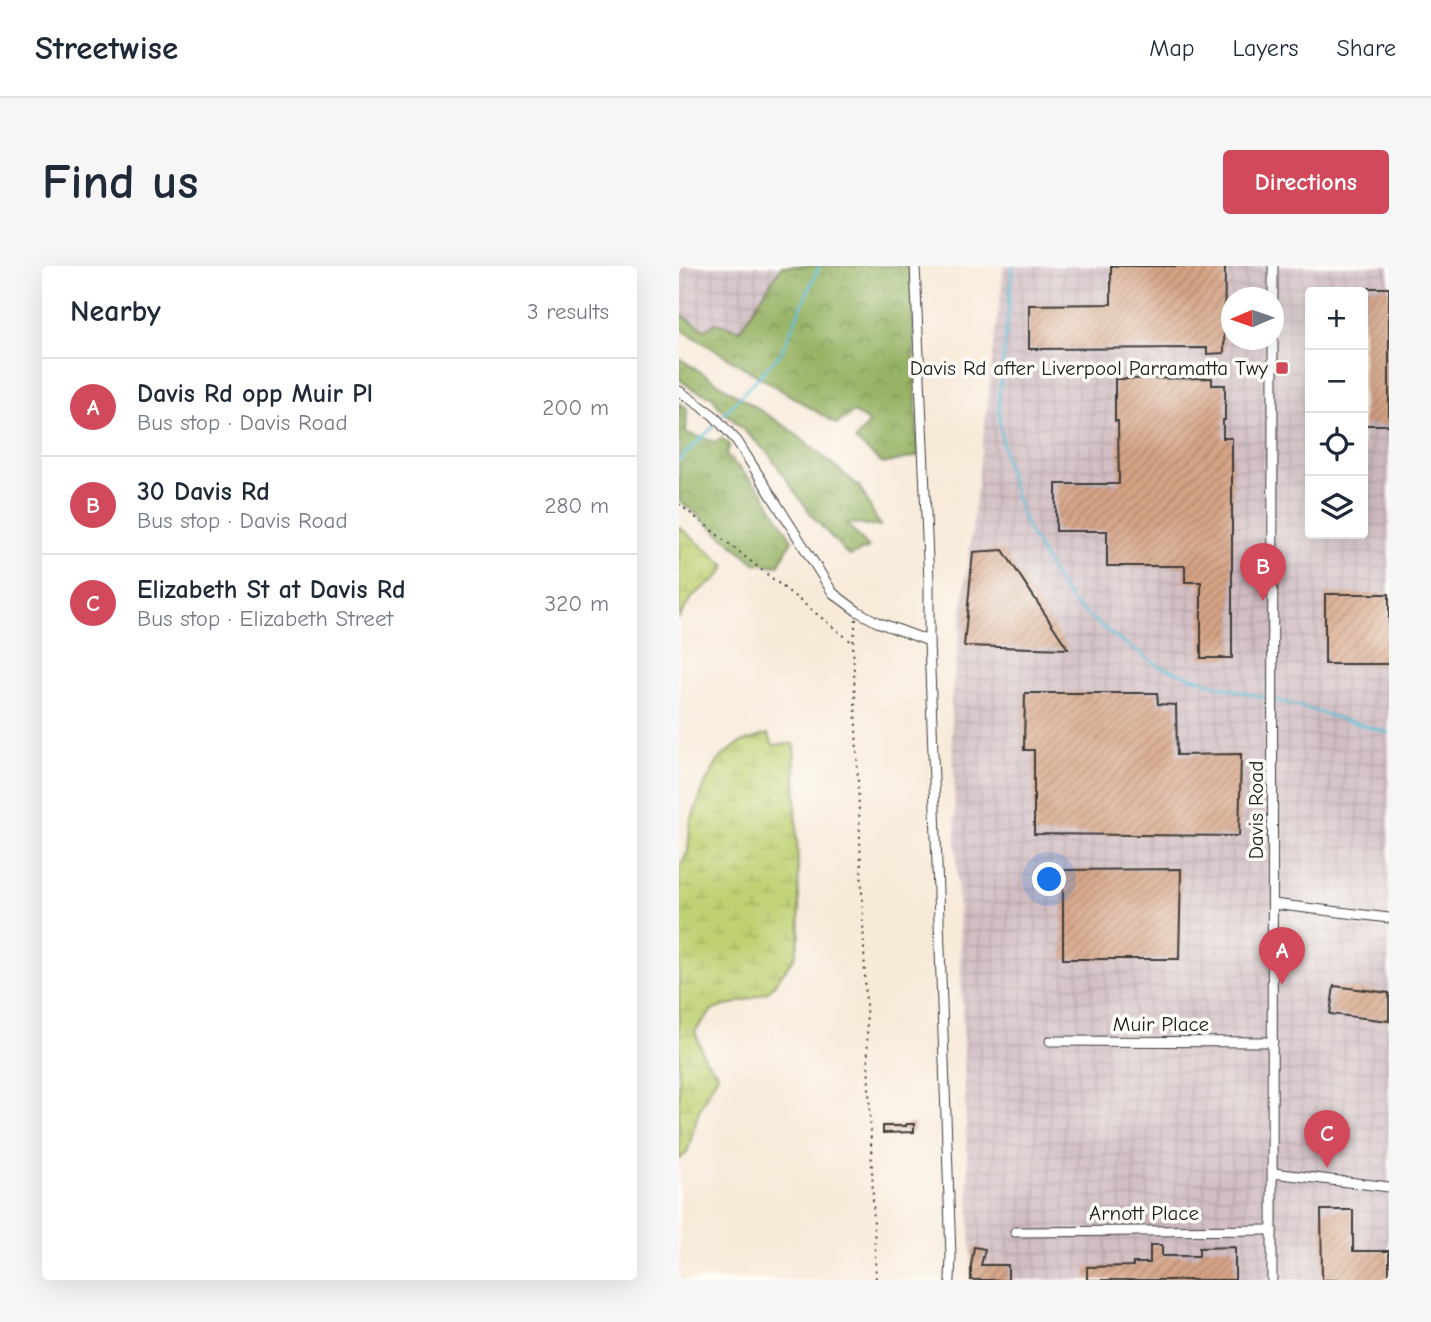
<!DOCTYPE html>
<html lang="en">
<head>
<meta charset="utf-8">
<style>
	body { margin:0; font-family:"Comic Neue",sans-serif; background:#f6f6f7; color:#1f2937 }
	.controls { position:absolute; right:21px; top:21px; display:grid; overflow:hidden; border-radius:7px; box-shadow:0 7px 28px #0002 }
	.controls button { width:63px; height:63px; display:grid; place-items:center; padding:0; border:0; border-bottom:2px solid #e0e1e3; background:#fff; color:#1f2937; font:35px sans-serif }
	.compass { position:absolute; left:542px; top:21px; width:63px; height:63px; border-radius:50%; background:#fff; box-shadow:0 7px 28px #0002; rotate:268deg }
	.you { position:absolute; left:371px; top:614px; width:24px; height:24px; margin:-18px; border:5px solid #fff; border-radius:50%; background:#1a73e8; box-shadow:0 0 0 10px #1a73e833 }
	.badge { display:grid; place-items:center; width:46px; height:46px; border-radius:50%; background:#d1495b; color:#fff; font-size:23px; font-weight:700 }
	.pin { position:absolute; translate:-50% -58px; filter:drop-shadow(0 2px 4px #0008) }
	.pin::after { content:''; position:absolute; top:37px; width:24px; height:21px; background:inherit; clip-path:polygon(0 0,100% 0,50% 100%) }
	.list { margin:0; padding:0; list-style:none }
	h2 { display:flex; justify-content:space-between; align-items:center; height:91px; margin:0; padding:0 28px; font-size:30px }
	h2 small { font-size:23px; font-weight:400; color:#747a83 }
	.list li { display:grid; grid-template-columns:46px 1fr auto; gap:21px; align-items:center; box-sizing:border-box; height:98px; padding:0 28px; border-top:2px solid #e0e1e3 }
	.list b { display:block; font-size:26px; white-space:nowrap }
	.list p { margin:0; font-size:23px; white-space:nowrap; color:#747a83 }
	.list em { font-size:23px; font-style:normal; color:#747a83 }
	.icon { flex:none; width:38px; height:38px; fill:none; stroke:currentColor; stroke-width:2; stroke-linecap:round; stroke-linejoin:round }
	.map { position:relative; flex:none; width:710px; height:1014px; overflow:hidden; border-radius:7px }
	header { display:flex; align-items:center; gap:42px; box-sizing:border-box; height:98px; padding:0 35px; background:#fff; border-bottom:2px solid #e0e1e3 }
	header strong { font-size:33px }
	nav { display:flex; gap:38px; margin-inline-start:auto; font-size:24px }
	.intro { display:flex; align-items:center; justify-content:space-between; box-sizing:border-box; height:168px; padding:0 42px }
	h1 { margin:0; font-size:49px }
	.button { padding:18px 32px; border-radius:7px; background:#d1495b; color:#fff; font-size:24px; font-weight:700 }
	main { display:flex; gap:42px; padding:0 42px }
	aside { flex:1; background:#fff; border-radius:7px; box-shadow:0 7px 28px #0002 }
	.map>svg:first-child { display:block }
	.industrial { fill:url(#industrial-grid); fill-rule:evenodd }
	.forest { fill:url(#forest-crowns); stroke:#5a6840; stroke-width:2 }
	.wetland { fill:url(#wetland-marsh); stroke:#6e7648; stroke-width:2 }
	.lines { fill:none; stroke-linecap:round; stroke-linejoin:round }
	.stream { stroke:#59bed7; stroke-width:2.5 }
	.building { fill:url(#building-hatch) }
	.minor-casing { stroke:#3d3b38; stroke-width:11 }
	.path { stroke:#3d3b38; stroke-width:2; stroke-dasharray:2 5; stroke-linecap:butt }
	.minor { stroke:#fff; stroke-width:9 }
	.poi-dot { fill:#d1495b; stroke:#fdfcf7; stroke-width:2.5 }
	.labels { text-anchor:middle; stroke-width:7; stroke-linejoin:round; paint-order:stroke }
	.poi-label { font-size:21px; fill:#1c1c1c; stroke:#fdfcf7; text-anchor:end }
	.street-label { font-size:21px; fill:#1c1c1c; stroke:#fdfcf7 }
</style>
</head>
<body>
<header>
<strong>Streetwise</strong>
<nav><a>Map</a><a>Layers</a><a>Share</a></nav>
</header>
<div class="intro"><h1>Find us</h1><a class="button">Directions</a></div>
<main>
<aside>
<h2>Nearby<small>3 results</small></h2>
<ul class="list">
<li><span class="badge">A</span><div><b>Davis Rd opp Muir Pl</b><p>Bus stop · Davis Road</p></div><em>200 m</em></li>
<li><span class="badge">B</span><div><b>30 Davis Rd</b><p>Bus stop · Davis Road</p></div><em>280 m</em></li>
<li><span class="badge">C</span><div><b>Elizabeth St at Davis Rd</b><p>Bus stop · Elizabeth Street</p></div><em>320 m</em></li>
</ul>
</aside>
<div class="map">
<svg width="710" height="1014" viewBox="0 0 710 1014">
	<defs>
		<pattern id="industrial-grid" width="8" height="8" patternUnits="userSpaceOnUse" patternTransform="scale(1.75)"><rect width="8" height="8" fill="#d2bec3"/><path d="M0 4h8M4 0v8" fill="none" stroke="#b4a3a7"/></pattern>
		<pattern id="forest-crowns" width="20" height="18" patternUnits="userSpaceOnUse" patternTransform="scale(1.75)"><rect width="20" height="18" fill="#97b365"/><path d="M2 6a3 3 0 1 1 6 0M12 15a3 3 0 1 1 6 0" fill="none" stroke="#7a9152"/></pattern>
		<pattern id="wetland-marsh" width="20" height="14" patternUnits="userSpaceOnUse" patternTransform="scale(1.75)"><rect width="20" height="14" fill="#bfd173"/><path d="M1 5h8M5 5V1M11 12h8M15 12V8" fill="none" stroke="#a4b363"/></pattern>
		<pattern id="building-hatch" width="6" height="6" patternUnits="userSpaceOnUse" patternTransform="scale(1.75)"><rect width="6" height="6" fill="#d6a385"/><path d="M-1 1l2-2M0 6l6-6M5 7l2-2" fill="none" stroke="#ad846c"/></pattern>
	</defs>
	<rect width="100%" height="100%" fill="#fdfcf7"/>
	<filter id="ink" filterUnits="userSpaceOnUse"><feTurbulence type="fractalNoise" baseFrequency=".0143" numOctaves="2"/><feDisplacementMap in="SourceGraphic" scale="14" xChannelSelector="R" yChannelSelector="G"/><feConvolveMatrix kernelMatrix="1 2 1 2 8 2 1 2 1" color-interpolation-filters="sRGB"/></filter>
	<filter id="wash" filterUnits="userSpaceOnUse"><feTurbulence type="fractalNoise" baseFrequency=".00686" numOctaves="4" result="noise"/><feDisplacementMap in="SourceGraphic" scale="28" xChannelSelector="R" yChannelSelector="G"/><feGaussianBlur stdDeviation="1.57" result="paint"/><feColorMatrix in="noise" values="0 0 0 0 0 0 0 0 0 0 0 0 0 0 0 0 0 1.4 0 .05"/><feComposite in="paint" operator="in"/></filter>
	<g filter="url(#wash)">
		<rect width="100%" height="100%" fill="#f8ead9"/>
		<g class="industrial">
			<polygon points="0,0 103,0 61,64 37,57 25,64 0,47"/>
			<path d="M325,0H710V1014H293L272,436ZM631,26H684V268H631ZM552,32H594V74H552Z"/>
		</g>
		<g class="forest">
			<polygon points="103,0 232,0 239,190 204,198 176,174 190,157 175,146 158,158 0,62 0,47 25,64 37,57 61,64"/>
			<polygon points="0,92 109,162 181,221 201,260 167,257 190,282 170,290 134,251 89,187 39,140 34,131 12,122 0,113"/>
			<polygon points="0,137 8,142 7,167 36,176 42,172 51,179 47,189 84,226 113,274 99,300 76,297 0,234"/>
		</g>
		<g class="wetland">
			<path d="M0,261L47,300C37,317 30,316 17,328C9,335 6,343 0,352Z"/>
			<polygon points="89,468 94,479 115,478 121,668 116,691 89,726 67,734 33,744 16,765 25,792 39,808 20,844 8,887 0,893 0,601 9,586 11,558 26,518 41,492 61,477"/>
		</g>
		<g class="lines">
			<g class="stream">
				<polyline points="334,0 320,131 321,160 327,198 336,230 347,260 379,317 395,338 432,368 480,400 543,421 612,438 710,467"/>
				<polyline points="44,149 102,87 140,0"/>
				<polyline points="0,194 35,160"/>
			</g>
		</g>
		<g id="blocks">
			<g class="building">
				<polygon points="432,0 546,0 545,87 528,88 528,82 350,83 350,39 432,38"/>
				<rect x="684" y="22" width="26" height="137"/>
				<polygon points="533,112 533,119 546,119 546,154 544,154 544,172 553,172 553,392 522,392 522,316 506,316 506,300 428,300 428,265 377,265 377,218 440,218 439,155 436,155 436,113"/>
				<polygon points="324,284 389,383 285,380 294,286"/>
				<rect x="646" y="328" width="64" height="70"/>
				<polygon points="346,427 478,427 479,438 497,439 498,489 562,488 560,570 355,568 355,484 345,484"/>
				<polygon points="502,603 500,693 384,693 384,604"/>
				<polygon points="655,720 710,727 710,755 651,748"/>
				<polygon points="227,858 235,858 235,866 204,867 204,860 227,860"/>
				<polygon points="642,944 674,944 674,985 710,985 710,1014 643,1014"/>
				<polygon points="471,979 483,979 483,990 520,990 520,982 556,981 556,1014 408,1014 408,1001 454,1000 454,997 471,997"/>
				<polygon points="295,981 306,983 302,999 329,999 329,1014 292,1014 292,999"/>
			</g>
		</g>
	</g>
	<g filter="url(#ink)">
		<use href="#blocks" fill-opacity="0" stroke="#3d3b38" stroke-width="2"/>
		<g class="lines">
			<defs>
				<g id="minor">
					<polyline points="236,0 250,316 250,375 272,990 271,1014"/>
					<polyline points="594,32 594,0"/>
					<polyline points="0,125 34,149 58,175 154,327 178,345 198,356 250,375"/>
					<polyline points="594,638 710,652"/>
					<polyline points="371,775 594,776"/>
					<polyline points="594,907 710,921"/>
					<polyline points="336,966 593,964"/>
					<polyline points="593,1014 594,74"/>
				</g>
			</defs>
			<use href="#minor" class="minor-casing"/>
			<g class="path">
				<polyline points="0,238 174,377"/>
				<polyline points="177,353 174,378 197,1014"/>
			</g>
			<use href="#minor" class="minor"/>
		</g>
	</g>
	<rect class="poi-dot" x="596" y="95" width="14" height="14" rx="3.5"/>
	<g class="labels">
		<g class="poi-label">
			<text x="589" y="109">Davis Rd after Liverpool Parramatta Twy</text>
		</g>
		<g class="street-label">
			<text transform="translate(577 544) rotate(-90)" y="7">Davis Road</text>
			<text x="482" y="765">Muir Place</text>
			<text x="465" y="954">Arnott Place</text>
		</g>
	</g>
</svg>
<div class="controls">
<button>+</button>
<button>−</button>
<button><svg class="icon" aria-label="locate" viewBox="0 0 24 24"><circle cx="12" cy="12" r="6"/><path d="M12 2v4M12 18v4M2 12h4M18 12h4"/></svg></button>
<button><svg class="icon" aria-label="layers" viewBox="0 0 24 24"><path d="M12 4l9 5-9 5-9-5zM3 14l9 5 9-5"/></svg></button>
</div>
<svg class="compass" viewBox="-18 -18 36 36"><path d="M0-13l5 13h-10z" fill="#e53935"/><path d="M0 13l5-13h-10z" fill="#747a83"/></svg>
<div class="you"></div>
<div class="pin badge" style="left:603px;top:719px">A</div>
<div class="pin badge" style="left:584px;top:335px">B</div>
<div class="pin badge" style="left:648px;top:902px">C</div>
</div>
</main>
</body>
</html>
